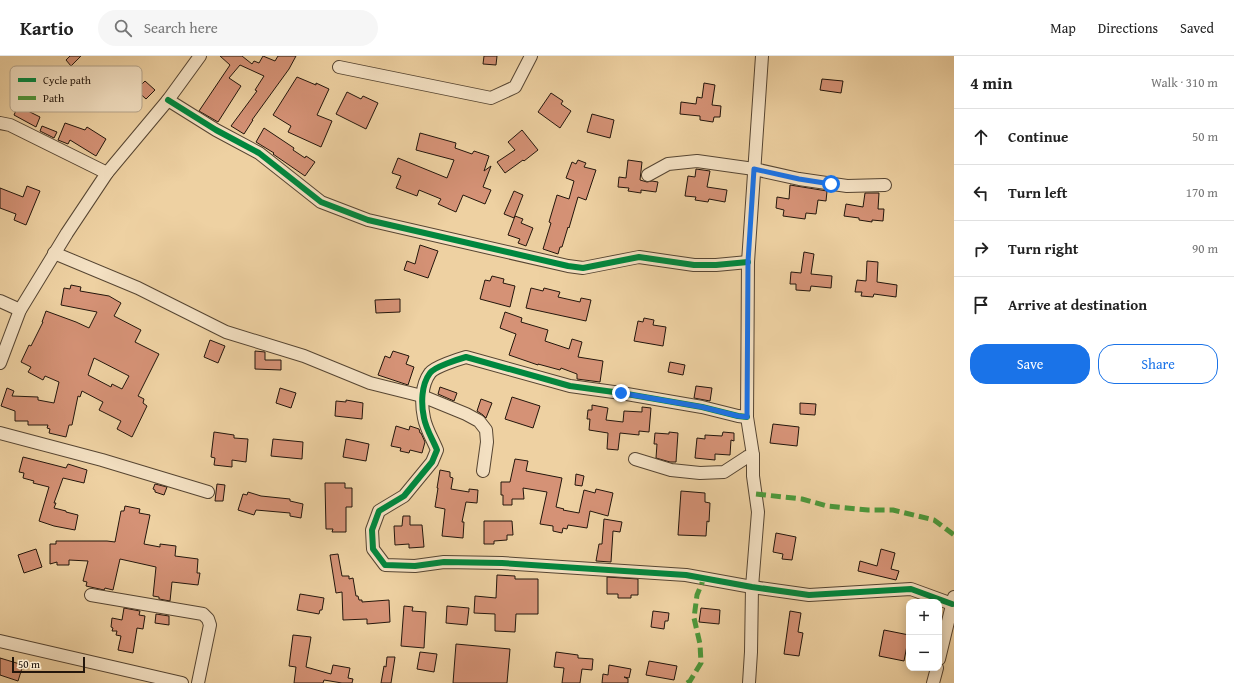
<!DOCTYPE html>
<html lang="en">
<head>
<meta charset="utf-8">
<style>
	body { margin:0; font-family:"Gentium Book Plus",serif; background:#f6f6f6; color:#222 }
	.controls { position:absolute; right:12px; bottom:12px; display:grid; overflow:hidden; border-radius:8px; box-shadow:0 2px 10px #0003 }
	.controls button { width:36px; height:36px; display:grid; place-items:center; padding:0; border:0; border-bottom:1px solid #e0e0e0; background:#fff; color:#222; font:20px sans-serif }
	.scale { position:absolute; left:12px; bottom:10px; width:73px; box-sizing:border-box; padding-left:4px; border:2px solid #23160c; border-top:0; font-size:11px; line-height:14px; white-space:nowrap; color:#23160c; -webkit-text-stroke:3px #f4e1c3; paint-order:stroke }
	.stop { position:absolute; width:12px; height:12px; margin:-9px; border:3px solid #1a73e8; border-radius:50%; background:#fff }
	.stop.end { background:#1a73e8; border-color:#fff; box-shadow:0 1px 4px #0008 }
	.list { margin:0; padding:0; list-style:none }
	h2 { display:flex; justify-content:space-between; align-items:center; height:52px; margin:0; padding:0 16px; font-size:17px }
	h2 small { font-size:13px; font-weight:400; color:#767676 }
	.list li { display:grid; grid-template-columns:26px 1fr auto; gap:12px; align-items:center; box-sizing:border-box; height:56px; padding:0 16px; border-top:1px solid #e0e0e0 }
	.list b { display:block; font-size:15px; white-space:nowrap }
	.list em { font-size:13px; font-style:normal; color:#767676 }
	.actions { display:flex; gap:8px; padding:12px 16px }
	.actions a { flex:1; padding:9px 0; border:1px solid #1a73e8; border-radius:16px; text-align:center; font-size:14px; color:#1a73e8 }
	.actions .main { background:#1a73e8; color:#fff }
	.icon { flex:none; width:22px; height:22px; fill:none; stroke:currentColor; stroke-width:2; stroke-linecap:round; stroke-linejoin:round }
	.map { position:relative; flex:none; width:954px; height:627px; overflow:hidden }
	header { display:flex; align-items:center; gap:24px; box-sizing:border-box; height:56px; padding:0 20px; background:#fff; border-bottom:1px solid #e0e0e0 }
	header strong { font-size:19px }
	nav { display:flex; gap:22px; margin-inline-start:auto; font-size:14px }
	.search { width:280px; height:36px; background:#f6f6f6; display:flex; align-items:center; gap:10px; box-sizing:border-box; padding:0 14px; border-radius:22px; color:#767676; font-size:15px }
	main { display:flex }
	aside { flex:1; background:#fff }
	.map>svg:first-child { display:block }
	.building { fill:#d59276; stroke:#23160c; fill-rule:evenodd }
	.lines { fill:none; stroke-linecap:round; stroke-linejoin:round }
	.minor-casing { stroke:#564532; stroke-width:14 }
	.minor { stroke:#f4e1c3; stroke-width:12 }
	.quiet { stroke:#4d983b; stroke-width:5; stroke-dasharray:10 5; stroke-linecap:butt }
	.cycleway-casing { stroke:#f4e1c3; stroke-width:8 }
	.cycleway { stroke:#00873e; stroke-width:6 }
	.route { stroke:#1a73e8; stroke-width:5 }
	.key { fill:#f4e1c3; stroke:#b5a48c; stroke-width:1 }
	.key-label { font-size:11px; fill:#23160c }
</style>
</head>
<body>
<header>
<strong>Kartio</strong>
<div class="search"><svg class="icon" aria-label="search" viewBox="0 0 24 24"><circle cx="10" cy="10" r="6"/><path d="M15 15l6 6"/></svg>Search here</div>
<nav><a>Map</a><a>Directions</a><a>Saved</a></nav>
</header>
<main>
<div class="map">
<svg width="954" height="627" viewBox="0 0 954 627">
	<rect width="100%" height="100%" fill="#eed1a2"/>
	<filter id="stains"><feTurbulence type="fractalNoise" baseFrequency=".005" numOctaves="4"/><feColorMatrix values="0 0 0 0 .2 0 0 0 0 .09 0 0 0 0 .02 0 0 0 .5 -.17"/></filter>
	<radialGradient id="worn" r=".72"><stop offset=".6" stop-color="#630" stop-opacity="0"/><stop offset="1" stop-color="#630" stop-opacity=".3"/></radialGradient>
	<g class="building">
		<polygon points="70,0 81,0 71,10 66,4"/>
		<polygon points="220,0 242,0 252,8 254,5 259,7 263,0 275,5 278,0 296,0 289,13 252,64 253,64 244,78 231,70 257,35 255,34 264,20 240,9 229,22 241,30 218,66 199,55 230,9"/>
		<polygon points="484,0 497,0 496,9 483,8"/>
		<polygon points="297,21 316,29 316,27 329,33 317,59 332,65 321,91 288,76 291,70 273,59"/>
		<polygon points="822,23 843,25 841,37 820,34"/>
		<polygon points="145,25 155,34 146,43 136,34"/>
		<polygon points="704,27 715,29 712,49 721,50 720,61 714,61 713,66 700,64 700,60 680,58 681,46 696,48 697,41 702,42"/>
		<polygon points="347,36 361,43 363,40 378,47 366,73 336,58"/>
		<polygon points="551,37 563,45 561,48 571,55 560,72 538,56"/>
		<polygon points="18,50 40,61 36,71 14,59"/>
		<polygon points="592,58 614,64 610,82 587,76"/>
		<polygon points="65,67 85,74 87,71 106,83 96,100 70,84 68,88 58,84"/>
		<polygon points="42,70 57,76 54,82 40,75"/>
		<polygon points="264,72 294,92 293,94 305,102 306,100 315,106 305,120 273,98 274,97 256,86"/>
		<polygon points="522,74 538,94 524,105 523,104 505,117 497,106 515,94 508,86"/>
		<polygon points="420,77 456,87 455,92 472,98 474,95 489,100 484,115 491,110 483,131 491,134 485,148 463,139 456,156 438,148 441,143 419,134 417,140 396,132 401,120 392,117 398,102 447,122 454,104 416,94"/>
		<polygon points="578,104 586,107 584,111 596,114 586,144 578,141 569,172 568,171 562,191 560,191 558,198 543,193 551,167 549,166 557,139 569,143 574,125 566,122 572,106 576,108"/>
		<polygon points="628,104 642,106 640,124 647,126 652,125 658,126 656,136 641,134 641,137 628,135 629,132 618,131 619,121 626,122"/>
		<polygon points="696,113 710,115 707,131 727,134 725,146 709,143 708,146 695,144 696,141 685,140 688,120 695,121"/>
		<polygon points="790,129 827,135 826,145 818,144 816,158 806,157 805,163 783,160 784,154 776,152 777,141 789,143"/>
		<polygon points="27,130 40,135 26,169 14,164 16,158 0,152 0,132 23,141"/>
		<polygon points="514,135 523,139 514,162 504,158"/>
		<polygon points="865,137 879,137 878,153 884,153 883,165 872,164 872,166 859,164 859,162 844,160 846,148 863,151"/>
		<polygon points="515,160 523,163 521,167 533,172 526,190 518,187 520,183 508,179"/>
		<polygon points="420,189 438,195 428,222 404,214 407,205 415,208"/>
		<polygon points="804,196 814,198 811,218 832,220 831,232 811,230 810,235 796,234 796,228 790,228 791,216 801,217"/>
		<polygon points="867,205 878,206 877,226 897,229 896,241 874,238 873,241 861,240 862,236 855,236 857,224 866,225"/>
		<polygon points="492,220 504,223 503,227 515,230 510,251 480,243 485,224 490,225"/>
		<path d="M71,229L81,231L80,235L109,240L121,247L114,260L141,274L135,286L159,298L138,340L144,343L143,347L147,350L132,381L117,373L121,365L99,354L103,346L82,335L80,341L78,340L72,369H69L66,381L49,377L50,373L47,372L48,369H28V365H15V355L1,350L7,332L14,335L12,340L38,341V344L54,347L59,326L45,320L43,324L28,316L31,311L21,306L29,289L31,290L43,266H42L46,255L76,266L89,272L97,256L61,249L64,232L70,233ZM94,302L129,320L122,333L112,328L111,331L88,319Z"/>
		<polygon points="531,232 543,235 544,232 560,236 558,241 580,246 581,242 591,244 586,265 526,252"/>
		<polygon points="400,243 400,256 376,257 375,244"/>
		<polygon points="505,256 522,262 521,266 548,274 545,285 569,293 572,283 582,286 578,301 603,305 600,326 577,323 577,318 561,312 560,314 538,308 538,309 509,299 516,278 500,272"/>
		<polygon points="644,262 654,264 653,269 666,271 663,290 634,285 638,265 643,266"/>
		<polygon points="210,284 225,290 218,307 204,301"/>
		<polygon points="255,295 265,296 265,304 281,304 281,314 255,313"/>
		<polygon points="393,295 409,300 406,308 414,311 408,329 378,319 385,300 390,302"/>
		<polygon points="670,306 685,309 683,319 668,316"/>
		<polygon points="696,330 712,332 710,345 694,342"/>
		<polygon points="440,331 457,337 454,345 438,338"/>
		<polygon points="280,332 296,337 291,352 276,347"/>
		<polygon points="512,341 540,350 533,372 505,363"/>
		<polygon points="481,343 492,347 486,362 483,359 477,355"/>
		<polygon points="346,344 363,347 362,363 335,360 336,345 346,346"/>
		<polygon points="800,347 816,348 815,359 800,358"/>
		<polygon points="592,349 608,352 606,364 623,366 624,355 642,356 642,351 651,352 649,376 639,375 639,379 620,377 618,394 607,393 608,377 589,374 590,363 587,363 588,354 592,354"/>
		<polygon points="773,368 799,371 797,390 770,387"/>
		<polygon points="396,370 409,374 410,370 419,373 420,377 421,377 425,386 422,397 410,394 409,397 400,395 401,392 391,390"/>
		<polygon points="214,376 234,379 234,382 248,383 246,406 232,404 232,411 214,409 215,402 211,401"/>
		<polygon points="669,376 678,377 676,406 670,406 656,402 657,388 654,388 655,377 669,378"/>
		<polygon points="723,376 734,377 734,385 731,384 730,399 715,398 715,404 695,402 697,382 705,383 705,379 722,380"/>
		<polygon points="273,383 303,386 302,403 271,400"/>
		<polygon points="346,383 369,388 366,405 343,401"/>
		<polygon points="23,401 66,412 68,408 87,414 84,427 63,422 54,447 56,447 54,452 66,455 66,456 78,459 75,474 54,470 39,465 49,431 33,427 34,425 23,422 24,417 19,416"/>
		<polygon points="515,403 528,405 526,415 562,422 556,451 564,453 563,454 579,457 584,434 595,437 596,433 613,437 608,460 590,455 587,472 568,469 567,473 563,472 562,477 553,475 553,470 540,468 547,436 523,432 524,443 512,443 512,449 503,449 503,439 501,439 501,426 510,426"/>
		<polygon points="440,414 450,416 450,421 453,422 451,433 469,436 469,433 478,434 477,447 466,446 462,466 464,466 463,482 442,480 445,453 435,451 438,432 437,432"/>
		<polygon points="576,418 584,420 582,430 575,429"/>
		<polygon points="325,427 345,427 345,432 352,432 352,451 346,451 346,476 332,476 333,473 326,473"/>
		<polygon points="155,428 167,431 164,439 155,436 155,434 153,433"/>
		<polygon points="217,428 225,429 223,445 215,445"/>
		<polygon points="681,435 705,437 705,446 710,447 709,466 707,465 706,480 678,479"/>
		<polygon points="248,436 261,440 290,443 290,445 303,448 301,462 290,460 290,457 256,454 254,459 238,454 243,438 247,439"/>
		<polygon points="125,450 140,453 139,457 150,459 144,488 160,491 160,488 176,490 175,500 198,503 197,517 200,517 198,529 172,526 170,545 159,543 159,541 153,540 156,511 120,503 113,534 105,532 104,534 86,530 87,526 83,525 88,505 69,504 69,509 57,509 57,506 50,508 50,488 56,488 56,485 107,485 115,486 121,455 124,455"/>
		<polygon points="403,460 410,460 410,469 422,469 424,491 409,492 409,488 395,489 394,470 402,470"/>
		<polygon points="604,463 622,466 620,476 613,475 611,506 596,505 599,488 602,488"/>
		<polygon points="484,465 512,465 513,479 507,479 507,484 494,485 494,488 484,488"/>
		<polygon points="776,477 796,481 792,504 782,503 783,498 773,496"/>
		<polygon points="36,493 42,511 24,517 18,499"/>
		<polygon points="881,493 895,497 891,513 899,515 896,524 858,515 860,505 877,510"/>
		<polygon points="338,498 342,520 349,520 349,523 353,522 356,540 358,540 359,544 362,544 362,546 389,544 390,566 367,568 367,563 343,564 342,536 336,537 330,499"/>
		<polygon points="497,519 515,520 515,523 538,523 538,558 516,558 515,576 495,575 495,558 474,557 475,540 496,542"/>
		<polygon points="607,521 638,523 638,539 631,539 631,542 618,542 618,538 607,538"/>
		<polygon points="300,538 324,542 322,554 320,554 319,558 297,554"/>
		<polygon points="404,550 413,551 412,555 426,556 424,592 401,590"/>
		<polygon points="447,550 469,552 467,569 446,567"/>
		<polygon points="124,552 140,555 139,559 145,560 143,573 137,572 133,597 118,594 121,580 116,579 117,575 112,575 113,572 111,571 112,562 122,564"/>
		<polygon points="701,552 720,554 719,568 699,566"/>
		<polygon points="653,555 669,557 668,565 665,565 664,573 651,571"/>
		<polygon points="790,555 801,557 798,576 803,577 799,600 784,598"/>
		<polygon points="156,558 169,560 169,569 155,567"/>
		<polygon points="884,574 909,579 904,605 879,600"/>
		<polygon points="293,579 311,581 306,611 331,618 333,609 350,612 348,622 353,623 352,627 342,627 324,624 323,627 294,627 296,611 289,610"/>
		<polygon points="456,588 510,593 507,627 453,627"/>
		<polygon points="420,596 437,598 434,616 417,613"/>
		<polygon points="556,596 578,599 578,602 593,603 592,614 582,613 580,627 562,627 564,612 554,611"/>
		<polygon points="387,601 395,601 391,627 381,627 384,610 386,611"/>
		<polygon points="0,602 23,609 18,625 0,619"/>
		<polygon points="649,605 677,610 674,624 646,619"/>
		<polygon points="609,609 631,613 629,622 624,621 628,623 628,627 602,627 603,618 608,619"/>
	</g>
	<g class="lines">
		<defs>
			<g id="minor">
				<polyline points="339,11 491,42 515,31 531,0"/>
				<polyline points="168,44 216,74 259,97 321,146 368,164 568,210 583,212 639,201 694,209 716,209 748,206"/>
				<polyline points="0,67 10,69 107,117"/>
				<polyline points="648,119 668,108 697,105 754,113 799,123 847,130 885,129"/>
				<polyline points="54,197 138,232 226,276 304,300 370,327 422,340 466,358 479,365 486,374 487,386 483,415"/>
				<polyline points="0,245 20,254"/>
				<polyline points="0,307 20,254 67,177 107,117 168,44 200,0"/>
				<path d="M747,361L738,360L702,351L621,337L570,330L466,301C459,303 434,311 430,317C421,329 421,348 424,362C426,373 433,384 437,394L432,406L404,440L379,455L372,474L373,493L385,509L415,510L444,506L502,507L686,519L752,531L809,539L911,533L952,548"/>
				<polyline points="0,377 102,404 208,436"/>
				<polyline points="635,403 671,414 700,417 724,416 747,401 753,399"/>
				<polyline points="91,539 203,558 208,563 210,569 198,627"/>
				<polyline points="0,585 182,627"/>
				<polyline points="939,603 954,541"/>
				<polyline points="749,627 751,596 752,531 758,456 753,420 753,399 747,361 748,206 762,0"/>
				<polyline points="933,627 937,612"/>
			</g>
		</defs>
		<use href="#minor" class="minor-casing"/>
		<use href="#minor" class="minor"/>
		<g class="quiet">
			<polyline points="756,438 802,443 827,450 868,454 893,454 934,464 954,479"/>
			<polyline points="687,627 690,625 701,607 700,588 694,562 697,539 704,522"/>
		</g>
		<defs>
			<g id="cycleway">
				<polyline points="168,44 216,74 259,97 321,146 368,164 568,210 583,212 639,201 694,209 716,209 748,206"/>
				<path d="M747,361L738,360L702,351L621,337L570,330L466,301C459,303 434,311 430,317C421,329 421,348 424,362C426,373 433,384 437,394L432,406L404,440L379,455L372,474L373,493L385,509L415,510L444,506L502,507L686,519L752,531L809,539L911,533L952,548"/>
			</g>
		</defs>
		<use href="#cycleway" class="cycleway-casing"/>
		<use href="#cycleway" class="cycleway"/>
	</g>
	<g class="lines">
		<polyline class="route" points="621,337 702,351 738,360 747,361 748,206 754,113 799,123 831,128"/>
	</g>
	<rect x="10" y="10" width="132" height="46" rx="6" class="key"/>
	<rect x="18" y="22" width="18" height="4" fill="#00873e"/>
	<rect x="18" y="40" width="18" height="4" fill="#4d983b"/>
	<g class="key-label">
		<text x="43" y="28">Cycle path</text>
		<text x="43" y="46">Path</text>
	</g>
	<rect width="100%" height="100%" filter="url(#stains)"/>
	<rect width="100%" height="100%" fill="url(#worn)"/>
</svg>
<div class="controls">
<button>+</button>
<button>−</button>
</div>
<div class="scale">50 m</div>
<div class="stop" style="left:831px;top:128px"></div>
<div class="stop end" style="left:621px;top:337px"></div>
</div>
<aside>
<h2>4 min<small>Walk · 310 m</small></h2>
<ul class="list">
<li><svg class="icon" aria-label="ahead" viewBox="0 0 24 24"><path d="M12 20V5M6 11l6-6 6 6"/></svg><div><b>Continue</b></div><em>50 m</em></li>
<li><svg class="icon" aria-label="left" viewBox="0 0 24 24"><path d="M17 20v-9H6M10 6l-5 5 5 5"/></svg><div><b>Turn left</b></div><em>170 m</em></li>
<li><svg class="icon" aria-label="right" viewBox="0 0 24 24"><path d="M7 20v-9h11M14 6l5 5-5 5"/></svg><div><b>Turn right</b></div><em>90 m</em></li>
<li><svg class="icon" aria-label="arrive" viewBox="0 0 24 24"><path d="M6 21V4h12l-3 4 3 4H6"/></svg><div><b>Arrive at destination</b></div></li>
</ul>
<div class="actions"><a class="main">Save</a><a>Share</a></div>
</aside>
</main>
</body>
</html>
